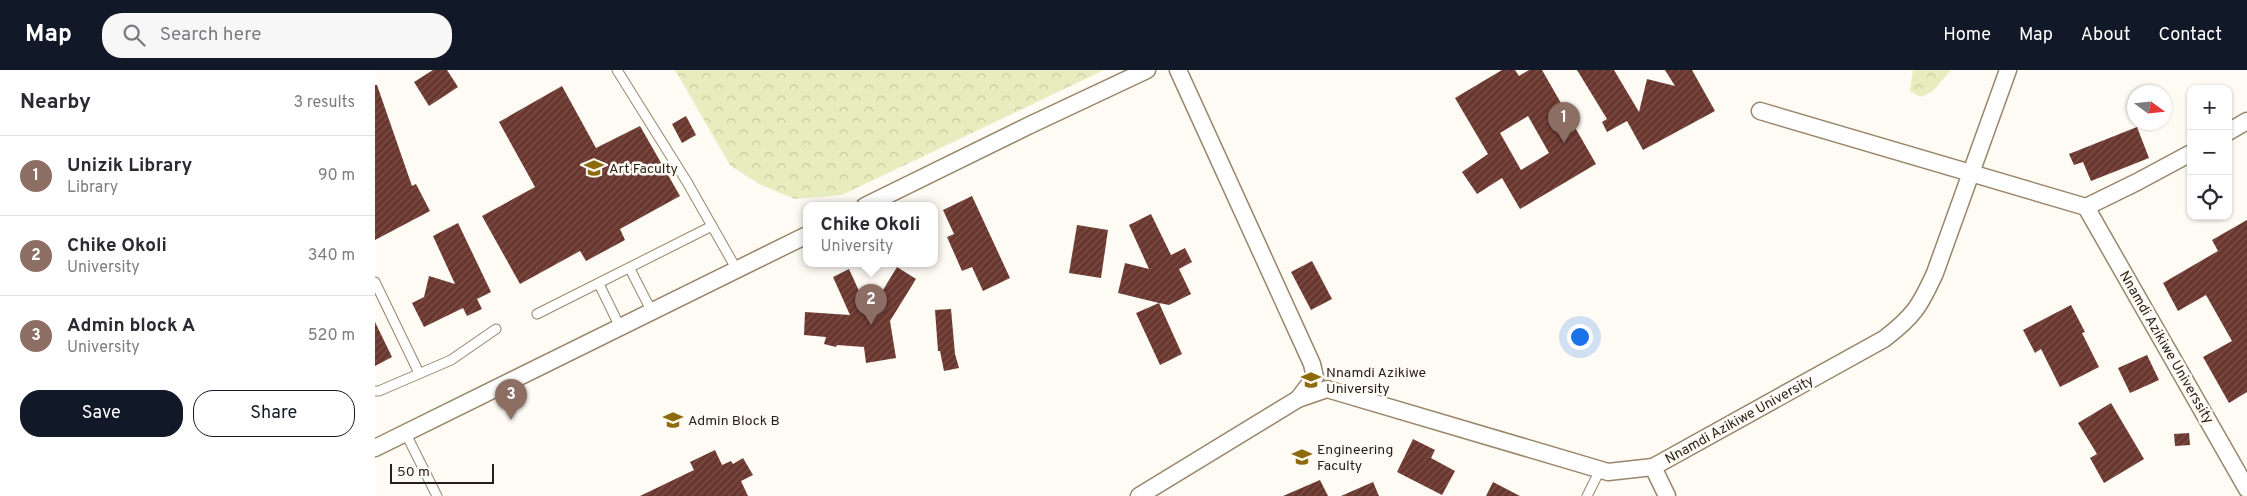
<!DOCTYPE html>
<html lang="en">
<head>
<meta charset="utf-8">
<style>
	body { margin:0; font-family:Overpass,sans-serif; background:#f7f7f7; color:#2b2b33 }
	.controls { position:absolute; right:15px; top:15px; display:grid; overflow:hidden; border-radius:10px; box-shadow:0 1px 4px #0004 }
	.controls button { width:45px; height:45px; display:grid; place-items:center; padding:0; border:0; border-bottom:1px solid #e1e1e2; background:#fff; color:#2b2b33; font:25px sans-serif }
	.compass { position:absolute; left:1752px; top:15px; width:45px; height:45px; border-radius:50%; background:#fff; box-shadow:0 1px 4px #0004; rotate:105deg }
	.scale { position:absolute; left:15px; bottom:12px; width:104px; box-sizing:border-box; padding-left:5px; border:2px solid #271f15; border-top:0; font-size:14px; line-height:18px; white-space:nowrap; color:#271f15; -webkit-text-stroke:4px #fefaf4; paint-order:stroke }
	.you { position:absolute; left:1204px; top:266px; width:18px; height:18px; margin:-12px; border:4px solid #fff; border-radius:50%; background:#1a73e8; box-shadow:0 0 0 8px #1a73e833 }
	.badge { display:grid; place-items:center; width:32px; height:32px; border-radius:50%; background:#111827; color:#fff; font-size:16px; font-weight:700 }
	.pin { position:absolute; translate:-50% -41px; filter:drop-shadow(0 1px 2px #0008) }
	.pin::after { content:''; position:absolute; top:26px; width:18px; height:15px; background:inherit; clip-path:polygon(0 0,100% 0,50% 100%) }
	.popup { position:absolute; left:428px; top:132px; width:135px; height:65px; box-sizing:border-box; display:grid; place-content:center; border-radius:10px; background:#fff; filter:drop-shadow(0 1px 4px #0005); font-size:16px; white-space:nowrap; color:#7c7c81 }
	.popup b { font-size:19px; color:#2b2b33 }
	.popup::after { content:''; position:absolute; left:50%; top:100%; margin-left:-10px; border:10px solid transparent; border-top-color:#fff }
	.list { margin:0; padding:0; list-style:none }
	h2 { display:flex; justify-content:space-between; align-items:center; height:65px; margin:0; padding:0 20px; font-size:21px }
	h2 small { font-size:16px; font-weight:400; color:#7c7c81 }
	.list li { display:grid; grid-template-columns:32px 1fr auto; gap:15px; align-items:center; box-sizing:border-box; height:80px; padding:0 20px; border-top:1px solid #e1e1e2 }
	.list b { display:block; font-size:19px; white-space:nowrap }
	.list p { margin:0; font-size:16px; white-space:nowrap; color:#7c7c81 }
	.list em { font-size:16px; font-style:normal; color:#7c7c81 }
	.actions { display:flex; gap:10px; padding:15px 20px }
	.actions a { flex:1; padding:11px 0; border:1px solid #111827; border-radius:20px; text-align:center; font-size:18px; color:#111827 }
	.actions .main { background:#111827; color:#fff }
	.icon { flex:none; width:28px; height:28px; fill:none; stroke:currentColor; stroke-width:2; stroke-linecap:round; stroke-linejoin:round }
	.map { position:relative; flex:none; width:1872px; height:426px; overflow:hidden }
	header { display:flex; align-items:center; gap:30px; box-sizing:border-box; height:70px; padding:0 25px; background:#111827; color:#fff }
	header strong { font-size:24px }
	nav { display:flex; gap:28px; margin-inline-start:auto; font-size:18px }
	.search { width:350px; height:45px; background:#f7f7f7; display:flex; align-items:center; gap:12px; box-sizing:border-box; padding:0 18px; border-radius:20px; color:#7c7c81; font-size:19px }
	main { display:flex }
	aside { flex:1; background:#fff }
	.map>svg:first-child { display:block }
	.forest { fill:url(#forest-crowns) }
	.building { fill:url(#building-hatch); fill-rule:evenodd }
	.lines { fill:none; stroke-linecap:round; stroke-linejoin:round }
	.service-casing { stroke:#99866b; stroke-width:11 }
	.minor-casing { stroke:#99866b; stroke-width:19 }
	.service { stroke:#fff; stroke-width:9 }
	.minor { stroke:#fff; stroke-width:16 }
	.labels { text-anchor:middle; stroke-width:5; stroke-linejoin:round; paint-order:stroke }
	.poi-label { font-size:14px; fill:#271f15; stroke:#fefaf4; text-anchor:start }
	.street-label { font-size:14px; fill:#271f15; stroke:#fefaf4 }
</style>
</head>
<body>
<header>
<strong>Map</strong>
<div class="search"><svg class="icon" aria-label="search" viewBox="0 0 24 24"><circle cx="10" cy="10" r="6"/><path d="M15 15l6 6"/></svg>Search here</div>
<nav><a>Home</a><a>Map</a><a>About</a><a>Contact</a></nav>
</header>
<main>
<aside>
<h2>Nearby<small>3 results</small></h2>
<ul class="list">
<li><span class="badge" style="background:#8d6e63">1</span><div><b>Unizik Library</b><p>Library</p></div><em>90 m</em></li>
<li><span class="badge" style="background:#8d6e63">2</span><div><b>Chike Okoli</b><p>University</p></div><em>340 m</em></li>
<li><span class="badge" style="background:#8d6e63">3</span><div><b>Admin block A</b><p>University</p></div><em>520 m</em></li>
</ul>
<div class="actions"><a class="main">Save</a><a>Share</a></div>
</aside>
<div class="map">
<svg width="1872" height="426" viewBox="0 0 1872 426">
	<defs>
		<pattern id="forest-crowns" width="20" height="18" patternUnits="userSpaceOnUse" patternTransform="scale(1.25)"><rect width="20" height="18" fill="#e8edbf"/><path d="M2 6a3 3 0 1 1 6 0M12 15a3 3 0 1 1 6 0" fill="none" stroke="#c7cba3"/></pattern>
		<pattern id="building-hatch" width="6" height="6" patternUnits="userSpaceOnUse" patternTransform="scale(1.25)"><rect width="6" height="6" fill="#6a372f"/><path d="M-1 1l2-2M0 6l6-6M5 7l2-2" fill="none" stroke="#7b524b"/></pattern>
	</defs>
	<rect width="100%" height="100%" fill="#fefaf4"/>
	<g class="forest">
		<polygon points="300,0 729,0 467,125 420,129 384,114 355,95"/>
		<polygon points="1538,0 1576,0 1558,21 1546,27 1535,21"/>
	</g>
	<g class="building">
		<polygon points="58,0 72,0 83,17 54,36 39,12"/>
		<path d="M1127,0H1140L1144,6L1154,0H1167L1221,94L1145,139L1127,108L1102,124L1087,102L1113,84L1080,28ZM1153,46L1174,83L1146,100L1125,63Z"/>
		<polygon points="1202,0 1239,0 1264,42 1272,9 1300,16 1290,0 1317,0 1340,41 1268,80 1252,51 1232,62 1227,52 1232,49"/>
		<polygon points="0,15 2,15 37,116 41,114 55,141 0,170"/>
		<polygon points="187,16 221,78 265,56 305,126 245,159 250,170 211,191 205,181 145,214 107,146 160,117 124,52"/>
		<polygon points="311,46 321,65 307,73 297,54"/>
		<polygon points="1762,57 1774,88 1716,111 1708,92 1699,95 1694,84"/>
		<polygon points="597,126 635,208 608,221 597,197 587,201 572,167 579,164 568,140"/>
		<polygon points="776,144 796,185 810,178 817,192 804,199 816,224 794,235 784,233 807,284 785,295 761,243 784,233 743,223 750,193 774,199 754,155"/>
		<polygon points="1872,150 1872,322 1854,333 1828,287 1857,271 1831,225 1803,241 1788,213 1843,181 1837,170"/>
		<polygon points="83,153 116,222 102,229 107,239 92,246 88,238 49,257 37,233 49,227 54,206 80,214 58,166"/>
		<polygon points="702,155 733,160 726,208 694,203"/>
		<polygon points="937,191 957,229 936,240 916,202"/>
		<polygon points="522,197 541,209 515,251 521,288 491,293 489,277 462,275 461,277 449,274 451,267 429,265 430,242 475,245 458,207 474,199 494,243"/>
		<polygon points="1696,235 1710,262 1707,263 1724,297 1685,317 1666,279 1660,283 1648,260"/>
		<polygon points="576,239 580,284 584,298 569,301 565,281 563,281 560,240"/>
		<polygon points="0,252 17,287 0,296"/>
		<polygon points="1772,285 1784,310 1755,323 1743,298"/>
		<polygon points="1736,333 1769,389 1729,413 1715,388 1722,384 1703,353"/>
		<polygon points="1814,363 1815,375 1800,376 1799,364"/>
		<polygon points="1038,369 1060,380 1056,388 1080,401 1067,425 1022,402"/>
		<polygon points="340,380 347,395 356,391 358,394 368,388 378,405 366,411 373,426 265,426 319,400 315,392"/>
		<polygon points="945,410 953,426 908,426"/>
		<polygon points="998,412 1004,426 966,426"/>
		<polygon points="1118,412 1145,426 1111,426"/>
	</g>
	<g class="lines">
		<defs>
			<g id="service">
				<polyline points="242,0 312,112 362,200"/>
				<polyline points="255,199 277,242"/>
				<polyline points="0,212 44,303"/>
				<polyline points="224,214 245,257"/>
				<polyline points="162,244 337,156"/>
				<polyline points="0,321 4,321 76,290 121,259"/>
				<polyline points="30,362 62,426"/>
				<polyline points="1212,426 1225,400"/>
			</g>
			<g id="minor">
				<polyline points="803,0 937,294 940,307 923,329"/>
				<polyline points="1385,41 1711,137 1762,112 1816,83"/>
				<polyline points="1853,62 1872,51"/>
				<polyline points="490,136 655,55 772,0"/>
				<polyline points="1711,137 1872,419"/>
				<polyline points="0,378 432,165"/>
				<polyline points="1278,397 1292,426"/>
				<path d="M764,426L923,329L952,319L1233,402L1278,397L1509,269C1539,246 1545,236 1560,203L1633,0"/>
			</g>
		</defs>
		<use href="#service" class="service-casing"/>
		<use href="#minor" class="minor-casing"/>
		<use href="#service" class="service"/>
		<use href="#minor" class="minor"/>
	</g>
	<defs>
		<symbol id="university-bare" viewBox="-9 -9 18 18"><path d="M0-5L7-2L0 1L-7-2ZM-4 1L0 2.5L4 1V4Q0 6-4 4Z" fill="#8d6b0d" stroke="#fefaf4" stroke-width="2.5" paint-order="stroke"/></symbol>
	</defs>
	<g fill-rule="evenodd">
		<use href="#university-bare" x="205" y="84" width="28" height="28"/>
		<use href="#university-bare" x="922" y="296" width="28" height="28"/>
		<use href="#university-bare" x="284" y="336" width="28" height="28"/>
		<use href="#university-bare" x="913" y="373" width="28" height="28"/>
	</g>
	<g class="labels">
		<g class="poi-label">
			<text x="234" y="103">Art Faculty</text>
			<text x="951" y="307">Nnamdi Azikiwe<tspan x="951" dy="16">University</tspan></text>
			<text x="313" y="355">Admin Block B</text>
			<text x="942" y="384">Engineering<tspan x="942" dy="16">Faculty</tspan></text>
		</g>
		<g class="street-label">
			<text transform="translate(1792 277) rotate(60)" y="5">Nnamdi Azikiwe Universsity</text>
			<text transform="translate(1364 349) rotate(-29)" y="5">Nnamdi Azikiwe University</text>
		</g>
	</g>
</svg>
<div class="controls">
<button>+</button>
<button>−</button>
<button><svg class="icon" aria-label="locate" viewBox="0 0 24 24"><circle cx="12" cy="12" r="6"/><path d="M12 2v4M12 18v4M2 12h4M18 12h4"/></svg></button>
</div>
<svg class="compass" viewBox="-18 -18 36 36"><path d="M0-13l5 13h-10z" fill="#e53935"/><path d="M0 13l5-13h-10z" fill="#7c7c81"/></svg>
<div class="scale">50 m</div>
<div class="you"></div>
<div class="pin badge" style="left:1189px;top:73px;background:#8d6e63">1</div>
<div class="pin badge" style="left:496px;top:255px;background:#8d6e63">2</div>
<div class="popup"><b>Chike Okoli</b>University</div>
<div class="pin badge" style="left:136px;top:350px;background:#8d6e63">3</div>
</div>
</main>
</body>
</html>
